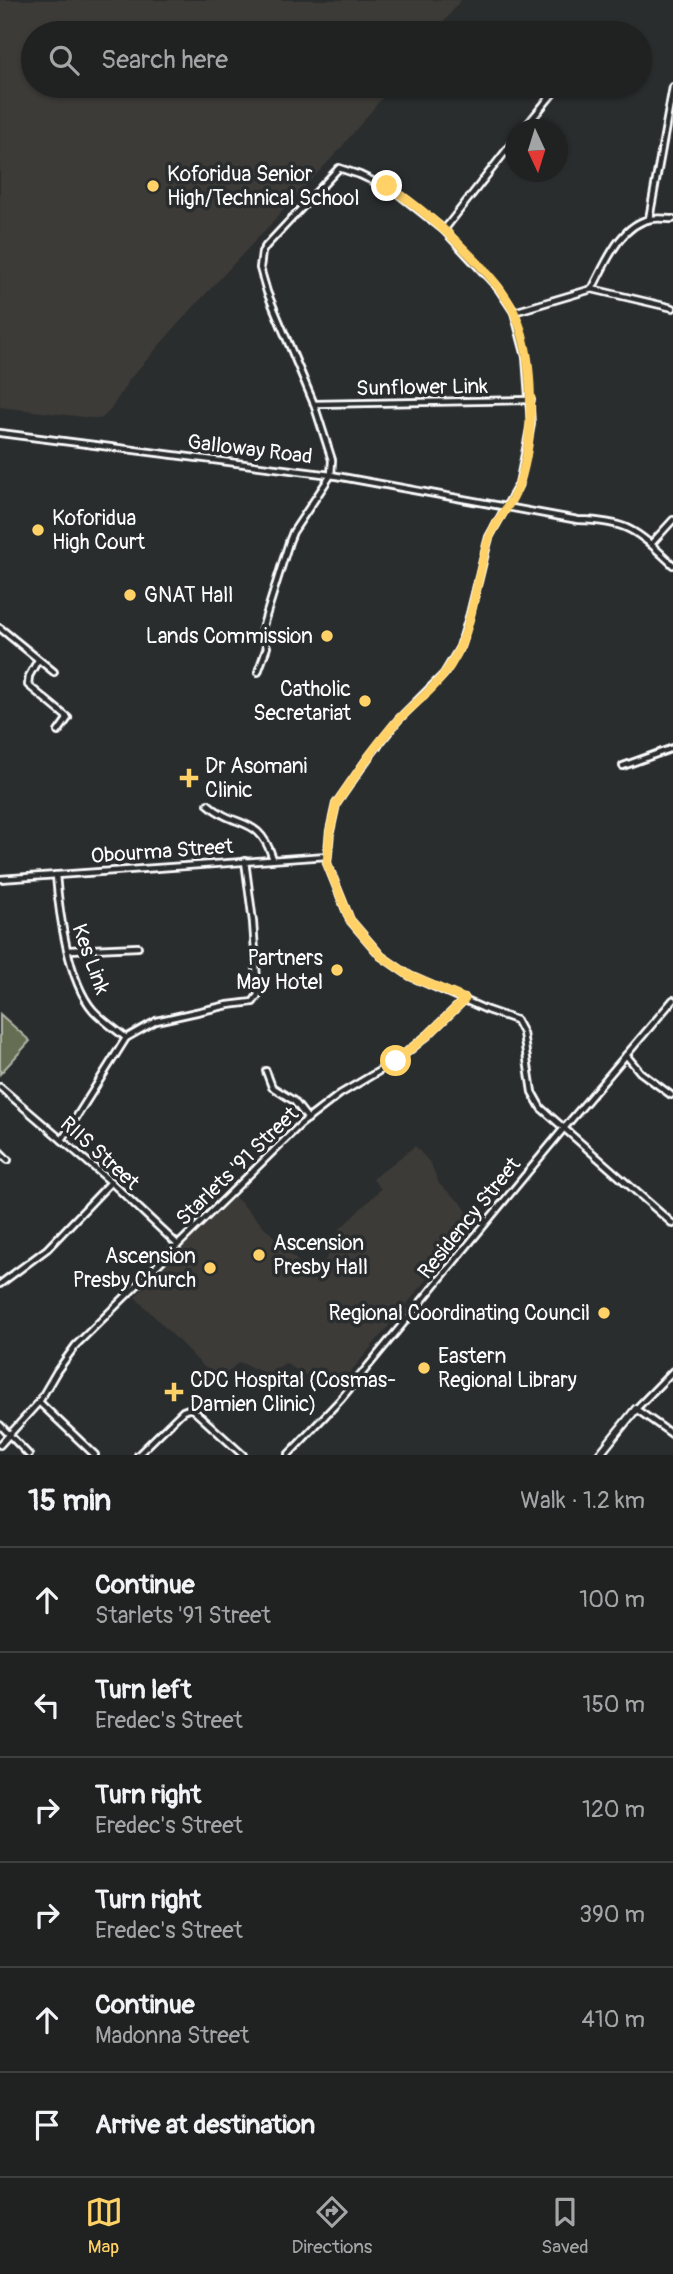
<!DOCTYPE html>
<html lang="en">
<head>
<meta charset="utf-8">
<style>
	body { margin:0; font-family:Pangolin,sans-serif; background:#2d2f2f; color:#f1f3f6 }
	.compass { position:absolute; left:505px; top:119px; width:63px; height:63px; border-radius:50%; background:#202222; box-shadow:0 2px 5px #0004; rotate:176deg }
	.stop { position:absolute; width:21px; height:21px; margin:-16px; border:5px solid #ffd166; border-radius:50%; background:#fff }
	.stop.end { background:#ffd166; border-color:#fff; box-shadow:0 2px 7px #0008 }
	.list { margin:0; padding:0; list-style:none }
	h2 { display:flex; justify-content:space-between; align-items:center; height:91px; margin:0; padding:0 28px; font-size:30px }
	h2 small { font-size:23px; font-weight:400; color:#a2a4a5 }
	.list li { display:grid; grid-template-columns:46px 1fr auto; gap:21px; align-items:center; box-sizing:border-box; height:105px; padding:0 28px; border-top:2px solid #3d3f40 }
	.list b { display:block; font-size:26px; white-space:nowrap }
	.list p { margin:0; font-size:23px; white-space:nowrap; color:#a2a4a5 }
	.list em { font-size:23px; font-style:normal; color:#a2a4a5 }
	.icon { flex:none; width:38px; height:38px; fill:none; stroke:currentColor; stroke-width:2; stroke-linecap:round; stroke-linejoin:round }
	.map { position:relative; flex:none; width:673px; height:1455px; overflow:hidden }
	.search { position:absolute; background:#202222; box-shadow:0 2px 5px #0004; left:21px; right:21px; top:21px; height:77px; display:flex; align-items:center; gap:18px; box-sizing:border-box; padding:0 24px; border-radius:38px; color:#a2a4a5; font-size:26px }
	.sheet { height:721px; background:#202222 }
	nav { display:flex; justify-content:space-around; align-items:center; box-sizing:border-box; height:98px; border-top:2px solid #3d3f40; background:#202222; font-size:19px; color:#a2a4a5 }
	nav a { display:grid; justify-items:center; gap:4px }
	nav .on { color:#ffd166 }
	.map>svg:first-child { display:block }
	.built { fill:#3d3b38 }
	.grass { fill:#656d53; stroke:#b2b6a9; stroke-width:2 }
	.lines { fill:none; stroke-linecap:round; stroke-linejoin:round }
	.minor-casing { stroke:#fff; stroke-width:10 }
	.tertiary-casing { stroke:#fff; stroke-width:11 }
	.minor { stroke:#2a2d2e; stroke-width:4.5 }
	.tertiary { stroke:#2a2d2e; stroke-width:6 }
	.route { stroke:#ffd166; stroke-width:9 }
	.poi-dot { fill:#ffd166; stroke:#2a2d2e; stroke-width:2.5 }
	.labels { text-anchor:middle; stroke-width:7; stroke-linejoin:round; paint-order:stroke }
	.poi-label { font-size:21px; fill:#fff; stroke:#2a2d2e; text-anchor:start }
	.street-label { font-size:21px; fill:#fff; stroke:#2a2d2e }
</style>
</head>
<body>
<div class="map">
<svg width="673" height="1455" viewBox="0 0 673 1455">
	<rect width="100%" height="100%" fill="#2a2d2e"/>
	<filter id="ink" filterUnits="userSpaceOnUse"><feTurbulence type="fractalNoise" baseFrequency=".0143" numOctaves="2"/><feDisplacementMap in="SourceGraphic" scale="14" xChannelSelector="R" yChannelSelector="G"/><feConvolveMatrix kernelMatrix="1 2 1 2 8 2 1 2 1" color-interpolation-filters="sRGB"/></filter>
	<g filter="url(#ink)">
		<g class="built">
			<polygon points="0,0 461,0 435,33 33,33 33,86 392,86 339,150 177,325 129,380 111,409 101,419 0,407"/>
			<polygon points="415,1146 431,1164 439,1184 462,1204 474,1223 338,1387 325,1387 285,1363 269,1375 239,1362 218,1381 135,1297 233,1195 312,1276 336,1246 337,1232 381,1189 373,1179"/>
		</g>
		<polygon class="grass" points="0,1014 30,1041 0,1074"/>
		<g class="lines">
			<defs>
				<g id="minor">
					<polyline points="523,130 558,87"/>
					<polyline points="649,219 673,87"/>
					<polyline points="444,230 516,138"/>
					<path d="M592,289C605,265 620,224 651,219C658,218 666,219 673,219"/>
					<polyline points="592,289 673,308"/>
					<polyline points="514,312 592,289"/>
					<polyline points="314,404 531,400"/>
					<path d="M0,433L331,475L578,520C629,521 637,531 673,565"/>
					<polyline points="652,543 673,520"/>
					<polyline points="0,628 54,672"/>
					<polyline points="38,660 29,676 28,685 68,718 58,732"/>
					<polyline points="258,672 267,647 261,632 289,542 293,532 331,475 332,460 314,404 267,292 260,268 262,252 266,246 339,168 360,175 396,192 444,230 498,288 514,312 526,357 531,424 519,484 489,537 470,614 460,647 444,674 398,720 368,758 336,804 330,831 327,863 350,920 381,956 410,976 487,1010 516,1020 523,1033 532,1092 541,1108 673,1224"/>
					<polyline points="623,766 673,748"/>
					<path d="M208,804C236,830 259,814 273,859"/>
					<path d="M56,875C59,913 68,981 93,1010C102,1020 115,1029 126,1038"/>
					<polyline points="0,879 327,856"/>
					<polyline points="69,950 138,947"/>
					<polyline points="626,1055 640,1072 671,1095"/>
					<polyline points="266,1071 272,1087 294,1101 308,1119"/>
					<polyline points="0,1087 111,1182 178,1245"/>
					<polyline points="62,1140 126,1038 156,1021 228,1005 253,1002 258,995 253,922 245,861"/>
					<polyline points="0,1152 8,1160"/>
					<polyline points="0,1284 47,1249 111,1182"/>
					<polyline points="673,1371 636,1409 673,1435"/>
					<polyline points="39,1402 95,1455"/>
					<polyline points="0,1425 29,1455"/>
					<polyline points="0,1445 39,1402 57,1371 76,1345 301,1124 340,1094 396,1061 428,1035 465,999"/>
					<polyline points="138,1455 183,1411 191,1408 243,1455"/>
					<polyline points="288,1455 341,1399 565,1127 673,1000"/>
				</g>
				<polyline id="tertiary" points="599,1455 636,1409"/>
			</defs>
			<use href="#minor" class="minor-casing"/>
			<use href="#tertiary" class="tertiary-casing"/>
			<use href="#minor" class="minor"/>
			<use href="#tertiary" class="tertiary"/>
		</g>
	</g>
	<g class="lines" filter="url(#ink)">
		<path class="route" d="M387,186C424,208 496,273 514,312C535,355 535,439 519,484C512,506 493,522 487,544C474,587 473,638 444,674C432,691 414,704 399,719C375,745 356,775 336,804L330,831L327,863L350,920L381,956L410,976L465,999L428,1035L396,1061"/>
	</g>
	<g class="poi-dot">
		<circle cx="153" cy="186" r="7"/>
		<circle cx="38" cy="530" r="7"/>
		<circle cx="130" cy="595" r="7"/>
		<circle cx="327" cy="636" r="7"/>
		<circle cx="365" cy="701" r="7"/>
		<path d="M185.5 767.5h7v7h7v7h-7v7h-7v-7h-7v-7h7z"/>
		<circle cx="337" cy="970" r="7"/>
		<circle cx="259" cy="1255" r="7"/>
		<circle cx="210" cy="1268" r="7"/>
		<circle cx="604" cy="1313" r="7"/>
		<circle cx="424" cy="1368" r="7"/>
		<path d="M170.5 1381.5h7v7h7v7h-7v7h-7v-7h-7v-7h7z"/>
	</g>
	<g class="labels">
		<g class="poi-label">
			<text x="167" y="181">Koforidua Senior<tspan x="167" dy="24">High/Technical School</tspan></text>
			<text x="52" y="525">Koforidua<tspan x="52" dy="24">High Court</tspan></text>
			<text x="144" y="602">GNAT Hall</text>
			<text x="313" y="643" text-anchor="end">Lands Commission</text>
			<text x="351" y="696" text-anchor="end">Catholic<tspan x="351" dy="24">Secretariat</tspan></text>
			<text x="205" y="773">Dr Asomani<tspan x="205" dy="24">Clinic</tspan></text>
			<text x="323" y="965" text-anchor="end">Partners<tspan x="323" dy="24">May Hotel</tspan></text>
			<text x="273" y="1250">Ascension<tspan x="273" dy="24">Presby Hall</tspan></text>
			<text x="196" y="1263" text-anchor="end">Ascension<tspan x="196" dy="24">Presby Church</tspan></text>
			<text x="590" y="1320" text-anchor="end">Regional Coordinating Council</text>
			<text x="438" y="1363">Eastern<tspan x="438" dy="24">Regional Library</tspan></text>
			<text x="190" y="1387">CDC Hospital (Cosmas-<tspan x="190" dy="24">Damien Clinic)</tspan></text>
		</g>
		<g class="street-label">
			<text transform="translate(422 387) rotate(-1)" y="7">Sunflower Link</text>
			<text transform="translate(250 449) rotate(7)" y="7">Galloway Road</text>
			<text transform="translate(162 851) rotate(-4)" y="7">Obourma Street</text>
			<text transform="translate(91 959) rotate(70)" y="7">Kes Link</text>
			<text transform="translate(100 1153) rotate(42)" y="7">RIIS Street</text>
			<text transform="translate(237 1166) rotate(-44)" y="7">Starlets '91 Street</text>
			<text transform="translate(469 1218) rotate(-51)" y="7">Residency Street</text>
		</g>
	</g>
</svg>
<svg class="compass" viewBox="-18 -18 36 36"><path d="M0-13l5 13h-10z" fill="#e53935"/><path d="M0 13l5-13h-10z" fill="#a2a4a5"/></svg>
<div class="stop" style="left:396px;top:1061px"></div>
<div class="stop end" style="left:387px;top:186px"></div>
<div class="search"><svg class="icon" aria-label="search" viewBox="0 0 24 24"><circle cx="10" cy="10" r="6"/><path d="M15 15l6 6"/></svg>Search here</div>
</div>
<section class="sheet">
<h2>15 min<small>Walk · 1.2 km</small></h2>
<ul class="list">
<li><svg class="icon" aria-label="ahead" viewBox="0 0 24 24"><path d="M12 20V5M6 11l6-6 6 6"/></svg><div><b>Continue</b><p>Starlets '91 Street</p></div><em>100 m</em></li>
<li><svg class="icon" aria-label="left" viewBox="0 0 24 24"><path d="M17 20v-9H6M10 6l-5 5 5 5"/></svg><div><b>Turn left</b><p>Eredec's Street</p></div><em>150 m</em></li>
<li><svg class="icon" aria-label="right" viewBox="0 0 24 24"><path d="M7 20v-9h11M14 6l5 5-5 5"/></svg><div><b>Turn right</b><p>Eredec's Street</p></div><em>120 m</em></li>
<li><svg class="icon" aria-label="right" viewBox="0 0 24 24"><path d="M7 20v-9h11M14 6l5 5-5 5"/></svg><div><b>Turn right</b><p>Eredec's Street</p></div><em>390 m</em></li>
<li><svg class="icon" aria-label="ahead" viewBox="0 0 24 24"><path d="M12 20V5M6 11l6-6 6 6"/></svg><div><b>Continue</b><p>Madonna Street</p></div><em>410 m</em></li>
<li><svg class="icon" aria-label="arrive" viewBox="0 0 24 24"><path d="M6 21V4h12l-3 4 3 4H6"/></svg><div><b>Arrive at destination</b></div></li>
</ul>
</section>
<nav>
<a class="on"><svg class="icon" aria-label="map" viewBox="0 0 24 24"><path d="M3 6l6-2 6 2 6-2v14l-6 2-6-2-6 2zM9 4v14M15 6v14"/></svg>Map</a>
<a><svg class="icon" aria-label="directions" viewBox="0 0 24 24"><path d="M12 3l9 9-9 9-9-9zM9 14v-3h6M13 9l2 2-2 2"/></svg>Directions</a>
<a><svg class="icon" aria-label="saved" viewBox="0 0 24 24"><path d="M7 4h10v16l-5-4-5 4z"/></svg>Saved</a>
</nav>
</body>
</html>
